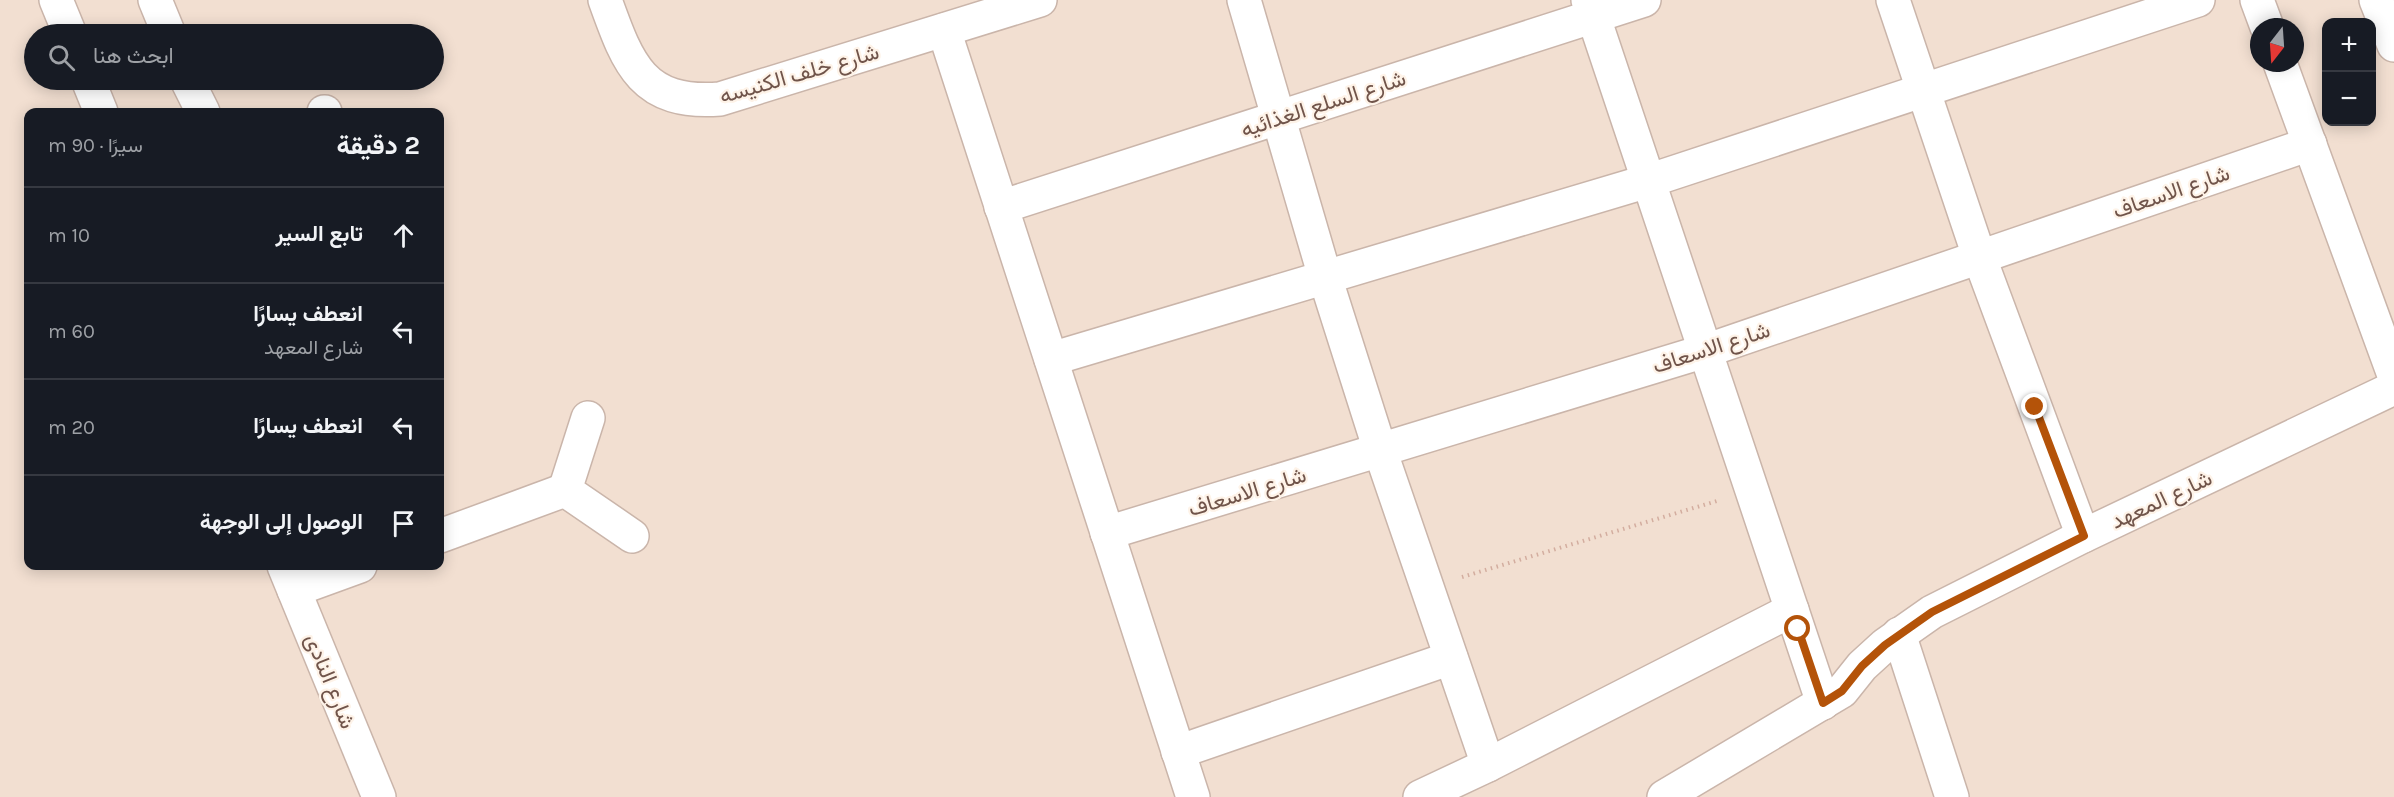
<!DOCTYPE html>
<html lang="ar">
<head>
<meta charset="utf-8">
<style>
	body { margin:0; font-family:Karla,Vazirmatn,sans-serif; background:#242831; color:#f1f3f6; direction:rtl }
	.controls { position:absolute; right:18px; top:18px; display:grid; overflow:hidden; border-radius:12px; box-shadow:0 3px 15px #0003 }
	.controls button { width:54px; height:54px; display:grid; place-items:center; padding:0; border:0; border-bottom:2px solid #363941; background:#171b24; color:#f1f3f6; font:30px sans-serif }
	.compass { position:absolute; left:2250px; top:18px; width:54px; height:54px; border-radius:50%; background:#171b24; box-shadow:0 3px 15px #0003; rotate:197deg }
	.stop { position:absolute; width:18px; height:18px; margin:-14px; border:4px solid #b45309; border-radius:50%; background:#fff }
	.stop.end { background:#b45309; border-color:#fff; box-shadow:0 2px 6px #0008 }
	.list { margin:0; padding:0; list-style:none }
	h2 { display:flex; justify-content:space-between; align-items:center; height:78px; margin:0; padding:0 24px; font-size:26px }
	h2 small { font-size:20px; font-weight:400; color:#9ea1a6 }
	.list li { display:grid; grid-template-columns:39px 1fr auto; gap:18px; align-items:center; box-sizing:border-box; height:96px; padding:0 24px; border-top:2px solid #363941 }
	.list b { display:block; font-size:22px; white-space:nowrap }
	.list p { margin:0; font-size:20px; white-space:nowrap; color:#9ea1a6 }
	.list em { font-size:20px; font-style:normal; color:#9ea1a6 }
	.icon { flex:none; width:33px; height:33px; fill:none; stroke:currentColor; stroke-width:2; stroke-linecap:round; stroke-linejoin:round }
	.map { position:relative; flex:none; width:2394px; height:797px; overflow:hidden; direction:ltr }
	.search { position:absolute; background:#171b24; box-shadow:0 3px 15px #0003; left:24px; top:24px; width:420px; height:66px; display:flex; align-items:center; gap:15px; box-sizing:border-box; padding:0 21px; border-radius:33px; color:#9ea1a6; font-size:22px }
	.panel { position:absolute; background:#171b24; box-shadow:0 3px 15px #0003; left:24px; top:108px; width:420px; height:462px; border-radius:12px; direction:rtl }
	.map>svg:first-child { display:block }
	.residential { fill:#f2dfd1; fill-rule:evenodd }
	.lines { fill:none; stroke-linecap:round; stroke-linejoin:round }
	.minor-casing { stroke:#cab5aa; stroke-width:36 }
	.path { stroke:#d3ad9f; stroke-width:4; stroke-dasharray:1.5 4.5; stroke-linecap:butt }
	.minor { stroke:#fff; stroke-width:33 }
	.route { stroke:#b45309; stroke-width:8 }
	.labels { text-anchor:middle; stroke-width:4.5; stroke-linejoin:round; paint-order:stroke }
	.street-label { font-size:22px; fill:#70544a; stroke:#fef3e8 }
</style>
</head>
<body>
<div class="map">
<svg width="2394" height="797" viewBox="0 0 2394 797">
	<rect width="100%" height="100%" fill="#fbeee2"/>
	<path class="residential" d="M0,0H2394V797H0ZM2326,22H2372V122H2326ZM2259,27H2295V63H2259ZM34,34H434V80H34ZM28,112H440V566H28Z"/>
	<g class="lines">
		<defs>
			<g id="minor">
				<polyline points="56,0 70,34"/>
				<polyline points="155,0 169,34"/>
				<path d="M605,0C628,64 642,105 720,99L1040,0"/>
				<polyline points="1244,0 1325,277 1380,450 1488,765"/>
				<polyline points="1588,0 1823,703"/>
				<polyline points="1893,0 1979,256 2083,536"/>
				<polyline points="2257,0 2267,27"/>
				<polyline points="2376,0 2394,45"/>
				<polyline points="944,30 1193,797"/>
				<polyline points="2280,63 2394,375"/>
				<polyline points="88,80 101,112"/>
				<polyline points="187,80 203,112"/>
				<polyline points="324,112 325,112"/>
				<polyline points="1001,207 1644,0"/>
				<polyline points="1051,359 1648,181 2198,0"/>
				<polyline points="588,418 565,490 632,536"/>
				<polyline points="1107,533 1705,351 2310,144"/>
				<polyline points="440,536 565,490"/>
				<polyline points="284,566 379,797"/>
				<polyline points="294,590 360,566"/>
				<polyline points="1899,634 1952,797"/>
				<polyline points="1178,752 1451,658"/>
				<polyline points="1420,797 1488,765 1792,610"/>
				<polyline points="1664,797 1842,691 1862,666 1885,645 1932,612 2083,536 2394,388"/>
			</g>
		</defs>
		<use href="#minor" class="minor-casing"/>
		<polyline class="path" points="1462,577 1717,501"/>
		<use href="#minor" class="minor"/>
	</g>
	<g class="lines">
		<polyline class="route" points="1798,629 1823,703 1842,691 1862,666 1885,645 1932,612 2084,536 2035,407"/>
	</g>
	<g class="labels">
		<g class="street-label">
			<text transform="translate(799 73) rotate(-16)" y="8">شارع خلف الكنيسه</text>
			<text transform="translate(1323 103) rotate(-18)" y="8">شارع السلع الغذائيه</text>
			<text transform="translate(2171 191) rotate(-19)" y="8">شارع الاسعاف</text>
			<text transform="translate(1711 347) rotate(-18)" y="8">شارع الاسعاف</text>
			<text transform="translate(1247 491) rotate(-17)" y="8">شارع الاسعاف</text>
			<text transform="translate(2161 499) rotate(-25)" y="8">شارع المعهد</text>
			<text transform="translate(331 681) rotate(68)" y="8">شارع النادى</text>
		</g>
	</g>
</svg>
<div class="controls">
<button>+</button>
<button>−</button>
</div>
<svg class="compass" viewBox="-18 -18 36 36"><path d="M0-13l5 13h-10z" fill="#e53935"/><path d="M0 13l5-13h-10z" fill="#9ea1a6"/></svg>
<div class="stop" style="left:1798px;top:629px"></div>
<div class="stop end" style="left:2035px;top:407px"></div>
<div class="search"><svg class="icon" aria-label="search" viewBox="0 0 24 24"><circle cx="10" cy="10" r="6"/><path d="M15 15l6 6"/></svg>ابحث هنا</div>
<section class="panel">
<h2>2 دقيقة<small>سيرًا · 90 m</small></h2>
<ul class="list">
<li><svg class="icon" aria-label="ahead" viewBox="0 0 24 24"><path d="M12 20V5M6 11l6-6 6 6"/></svg><div><b>تابع السير</b></div><em>10 m</em></li>
<li><svg class="icon" aria-label="left" viewBox="0 0 24 24"><path d="M17 20v-9H6M10 6l-5 5 5 5"/></svg><div><b>انعطف يسارًا</b><p>شارع المعهد</p></div><em>60 m</em></li>
<li><svg class="icon" aria-label="left" viewBox="0 0 24 24"><path d="M17 20v-9H6M10 6l-5 5 5 5"/></svg><div><b>انعطف يسارًا</b></div><em>20 m</em></li>
<li><svg class="icon" aria-label="arrive" viewBox="0 0 24 24"><path d="M6 21V4h12l-3 4 3 4H6"/></svg><div><b>الوصول إلى الوجهة</b></div></li>
</ul>
</section>
</div>
</body>
</html>
